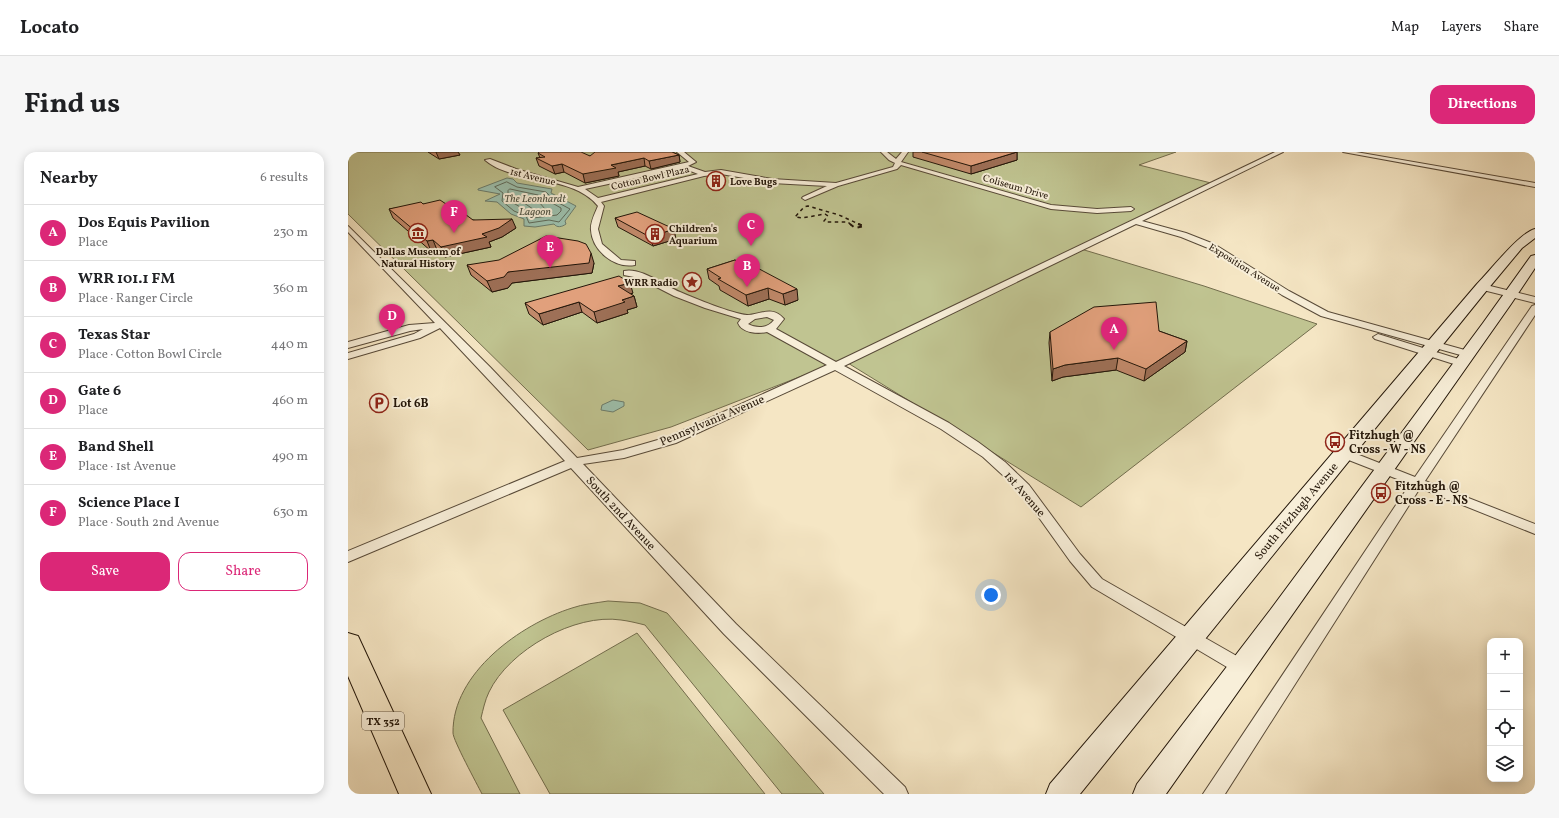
<!DOCTYPE html>
<html lang="en">
<head>
<meta charset="utf-8">
<style>
	body { margin:0; font-family:Vollkorn,serif; background:#f6f6f6; color:#202124 }
	.controls { position:absolute; right:12px; bottom:12px; display:grid; overflow:hidden; border-radius:8px; box-shadow:0 2px 10px #0003 }
	.controls button { width:36px; height:36px; display:grid; place-items:center; padding:0; border:0; border-bottom:1px solid #e0e0e0; background:#fff; color:#202124; font:20px sans-serif }
	.you { position:absolute; left:643px; top:443px; width:14px; height:14px; margin:-10px; border:3px solid #fff; border-radius:50%; background:#1a73e8; box-shadow:0 0 0 6px #1a73e833 }
	.badge { display:grid; place-items:center; width:26px; height:26px; border-radius:50%; background:#db2777; color:#fff; font-size:13px; font-weight:700 }
	.pin { position:absolute; translate:-50% -33px; filter:drop-shadow(0 1px 2px #0008) }
	.pin::after { content:''; position:absolute; top:21px; width:14px; height:12px; background:inherit; clip-path:polygon(0 0,100% 0,50% 100%) }
	.list { margin:0; padding:0; list-style:none }
	h2 { display:flex; justify-content:space-between; align-items:center; height:52px; margin:0; padding:0 16px; font-size:17px }
	h2 small { font-size:13px; font-weight:400; color:#757577 }
	.list li { display:grid; grid-template-columns:26px 1fr auto; gap:12px; align-items:center; box-sizing:border-box; height:56px; padding:0 16px; border-top:1px solid #e0e0e0 }
	.list b { display:block; font-size:15px; white-space:nowrap }
	.list p { margin:0; font-size:13px; white-space:nowrap; color:#757577 }
	.list em { font-size:13px; font-style:normal; color:#757577 }
	.actions { display:flex; gap:8px; padding:12px 16px }
	.actions a { flex:1; padding:9px 0; border:1px solid #db2777; border-radius:12px; text-align:center; font-size:14px; color:#db2777 }
	.actions .main { background:#db2777; color:#fff }
	.icon { flex:none; width:22px; height:22px; fill:none; stroke:currentColor; stroke-width:2; stroke-linecap:round; stroke-linejoin:round }
	.map { position:relative; flex:none; width:1187px; height:642px; overflow:hidden; border-radius:12px }
	header { display:flex; align-items:center; gap:24px; box-sizing:border-box; height:56px; padding:0 20px; background:#fff; border-bottom:1px solid #e0e0e0 }
	header strong { font-size:19px }
	nav { display:flex; gap:22px; margin-inline-start:auto; font-size:14px }
	.intro { display:flex; align-items:center; justify-content:space-between; box-sizing:border-box; height:96px; padding:0 24px }
	h1 { margin:0; font-size:28px }
	.button { padding:10px 18px; border-radius:12px; background:#db2777; color:#fff; font-size:14px; font-weight:700 }
	main { display:flex; gap:24px; padding:0 24px }
	aside { flex:1; background:#fff; border-radius:12px; box-shadow:0 2px 10px #0003 }
	.map>svg:first-child { display:block }
	.green { fill:#c0c491; stroke:#726d4d }
	.water { fill:#9dc0ad; stroke:#6c7c6b }
	.lines { fill:none; stroke-linecap:round; stroke-linejoin:round }
	.shore { stroke:#606b5b; stroke-width:1 }
	.street-casing { stroke:#584a38; stroke-width:2 }
	.secondary-casing { stroke:#231609; stroke-width:2 }
	.primary-casing { stroke:#231609; stroke-width:2 }
	.street { fill:#f8efd9; fill-rule:evenodd }
	.secondary { fill:#f8efd9; fill-rule:evenodd }
	.primary { fill:#f5e6c4; fill-rule:evenodd }
	.rail-far1 { stroke:#231609; stroke-width:1.5; stroke-dasharray:3.5 3.5; stroke-linecap:butt }
	.rail { stroke:#231609; stroke-width:2; stroke-dasharray:4.5 4.5; stroke-linecap:butt }
	.wall { fill:#c28a6b; stroke:#231609 }
	.shaded-wall { fill:#9e7057; stroke:#231609 }
	.building { fill:#e1a07c; stroke:#231609 }
	.labels { text-anchor:middle; stroke-width:4; stroke-linejoin:round; paint-order:stroke }
	.far-street-label { font-size:10px; fill:#231609; stroke:#f8efd9 }
	.far-poi-label { font-size:10px; font-weight:bold; fill:#231609; stroke:#f8efd9; text-anchor:start }
	.far-water-label { font-size:11px; font-style:italic; fill:#4e5242; stroke:#f8efd9 }
	.shield { fill:#f8efd9; stroke:#635747; stroke-width:1 }
	.shield-label { font-size:11px; font-weight:bold; fill:#231609 }
	.poi-label { font-size:12px; font-weight:bold; fill:#231609; stroke:#f8efd9; text-anchor:start }
	.street-label { font-size:12px; fill:#231609; stroke:#f8efd9 }
</style>
</head>
<body>
<header>
<strong>Locato</strong>
<nav><a>Map</a><a>Layers</a><a>Share</a></nav>
</header>
<div class="intro"><h1>Find us</h1><a class="button">Directions</a></div>
<main>
<aside>
<h2>Nearby<small>6 results</small></h2>
<ul class="list">
<li><span class="badge">A</span><div><b>Dos Equis Pavilion</b><p>Place</p></div><em>230 m</em></li>
<li><span class="badge">B</span><div><b>WRR 101.1 FM</b><p>Place · Ranger Circle</p></div><em>360 m</em></li>
<li><span class="badge">C</span><div><b>Texas Star</b><p>Place · Cotton Bowl Circle</p></div><em>440 m</em></li>
<li><span class="badge">D</span><div><b>Gate 6</b><p>Place</p></div><em>460 m</em></li>
<li><span class="badge">E</span><div><b>Band Shell</b><p>Place · 1st Avenue</p></div><em>490 m</em></li>
<li><span class="badge">F</span><div><b>Science Place I</b><p>Place · South 2nd Avenue</p></div><em>630 m</em></li>
</ul>
<div class="actions"><a class="main">Save</a><a>Share</a></div>
</aside>
<div class="map">
<svg width="1187" height="642" viewBox="0 0 1187 642">
	<rect width="100%" height="100%" fill="#f5e6c4"/>
	<filter id="stains"><feTurbulence type="fractalNoise" baseFrequency=".005" numOctaves="4"/><feColorMatrix values="0 0 0 0 .2 0 0 0 0 .09 0 0 0 0 .02 0 0 0 .5 -.17"/></filter>
	<radialGradient id="worn" r=".72"><stop offset=".6" stop-color="#630" stop-opacity="0"/><stop offset="1" stop-color="#630" stop-opacity=".3"/></radialGradient>
	<g class="green">
		<polygon points="0,0 828,0 791,13 863,31 733,97 856,134 969,172 733,355 495,208 323,275 240,298 0,62"/>
		<path d="M260,449L292,451L319,461L476,642H434L297,473C289,471 281,469 273,468C227,461 161,498 141,540C137,548 135,558 133,566L172,642H134C129,632 105,588 105,581C104,521 173,472 224,456C235,452 248,451 260,449Z"/>
		<polygon points="289,481 417,642 202,642 155,558"/>
	</g>
	<g class="water">
		<path d="M159,26L165,27L169,31L204,37L203,41L228,54L217,69L218,72C214,75 209,76 206,72L187,75L176,74V67L163,62L149,50L137,49L152,42L130,38V37Z"/>
		<polygon points="265,248 276,250 276,254 265,260 253,258 254,253"/>
	</g>
	<g class="lines">
		<g class="shore">
			<polygon points="159,30 169,35 198,40 207,49 222,57 211,70 201,68 181,71 178,64 166,59 154,49 155,41 147,35"/>
			<polygon points="162,37 190,43 213,56 213,59 209,63 185,66 181,60 160,48 160,39"/>
			<polygon points="178,47 191,50 197,57 188,59 176,51"/>
		</g>
		<defs>
			<g id="street">
				<path d="M329,0H336L348,10L340,14L357,20L373,18L424,27L488,31L545,15L547,11L541,8L533,0H539L548,7L554,0H560L553,10L703,53L749,57L783,55L786,57L783,59L749,61L703,57L553,13L549,17L490,34L457,48L454,46L455,45L479,34L424,31L373,22L356,24L253,50L256,54L250,77L254,92L273,108L287,109V113C266,117 244,98 243,78C242,71 247,61 250,54C224,22 164,32 137,8L142,7L168,17L230,35L341,10ZM335,16L350,22L250,46L237,37Z"/>
				<path d="M927,0H935L794,69L838,81L866,92L941,139L980,160L1124,200L1125,202L1124,204H1116L973,164L934,143L860,96L833,85L788,72L496,214L601,271L630,290L657,310L681,333L732,402L754,427L901,511L904,516L901,521L895,523L889,521L744,435L722,409L672,339L635,305L593,277L487,218L328,291L276,306L235,312L388,472L557,635L560,642H536L376,482L223,316L0,410V399L217,309L92,176L72,186L0,207V201L66,182L75,177L62,179L0,196V190L61,173L87,171L0,80V74L142,215L229,306L275,298L320,285L479,213L419,180C409,182 394,181 390,171L393,167L357,156L326,144L291,126L276,123V119C293,115 317,134 332,140C346,146 385,162 399,163C412,163 424,153 436,167L428,177L488,210ZM419,165L426,168C420,176 409,177 400,172L407,167Z"/>
				<polygon points="995,0 1008,0 1187,31 1187,35"/>
				<polygon points="1134,132 1187,145 1187,151 1131,137 1131,133"/>
				<polygon points="1187,153 1187,163 1077,329 1187,372 1187,382 1072,336 877,642 855,642 1062,332 993,305 991,302 993,299 1001,299 1067,325 1184,154"/>
				<polygon points="1030,182 1117,209 1118,211 1117,213 1109,213 1027,187 1025,185"/>
			</g>
			<g id="secondary">
				<path d="M1187,77V86L1174,96L1139,138L732,642H698L702,632L1129,132C1142,119 1171,81 1187,77Z"/>
				<polygon points="1187,103 1187,116 1163,152 818,642 785,642 789,632 923,457 1135,171 1183,104"/>
			</g>
			<polygon id="primary" points="0,481 10,484 83,642 51,642 0,524"/>
		</defs>
		<use href="#street" class="street-casing"/>
		<use href="#secondary" class="secondary-casing"/>
		<use href="#primary" class="primary-casing"/>
		<use href="#street" class="street"/>
		<use href="#secondary" class="secondary"/>
		<use href="#primary" class="primary"/>
		<polyline class="rail-far1" points="503,73 500,70 478,70 476,69 480,64 477,62 454,66 447,65 456,55 460,54 491,63 513,73"/>
		<polyline class="rail" points="502,72 507,76 516,74 510,72"/>
	</g>
	<g class="wall">
		<polygon points="80,0 110,0 112,3 91,7"/>
		<polygon points="565,0 669,0 669,8 623,22 565,5"/>
		<polygon points="190,1 242,4 326,1 331,3 332,10 303,17 297,14 270,20 271,24 237,31 216,20 207,22 191,14 188,6 192,6"/>
		<polygon points="75,52 125,68 168,76 154,85 141,90 143,95 97,105 89,98 83,99 45,66 41,57"/>
		<polygon points="267,66 328,87 305,94 270,75"/>
		<polygon points="387,108 450,148 437,153 421,147 400,154 372,138 371,134 361,127 359,117"/>
		<polygon points="246,111 244,121 164,131 160,136 144,140 123,123 119,113"/>
		<polygon points="285,141 282,142 286,144 289,155 279,158 280,161 249,171 234,160 195,173 181,162 177,151"/>
		<polygon points="811,179 839,189 837,200 796,229 768,218 715,225 704,229 701,191 702,180"/>
	</g>
	<g class="shaded-wall">
		<polygon points="88,0 110,0 112,3 91,7"/>
		<polygon points="669,0 669,8 623,22 623,14"/>
		<polygon points="331,3 332,10 303,17 301,9"/>
		<polygon points="296,6 297,14 270,20 271,24 237,31 235,22 263,13"/>
		<polygon points="214,12 216,20 207,22 204,14"/>
		<polygon points="164,67 168,76 154,85 141,90 143,95 97,105 93,95 134,82"/>
		<polygon points="326,77 328,87 305,94 302,85"/>
		<polygon points="85,88 89,98 83,99 79,89"/>
		<polygon points="243,101 246,111 244,121 164,131 160,136 144,140 139,129 160,120"/>
		<polygon points="282,131 285,141 273,145 270,134"/>
		<polygon points="420,136 421,147 400,154 398,143"/>
		<polygon points="449,137 450,148 437,153 435,142"/>
		<polygon points="286,144 289,155 279,158 280,161 249,171 246,160 274,148"/>
		<polygon points="231,150 234,160 195,173 191,162"/>
		<polygon points="839,189 837,200 796,229 798,217"/>
		<polygon points="770,206 768,218 715,225 704,229 705,217 717,213"/>
	</g>
	<g class="building">
		<polygon points="191,0 233,0 242,4 247,0 324,0 331,3 301,9 296,6 263,13 268,16 235,22 214,12 204,14 188,6 197,5 190,1"/>
		<polygon points="574,0 669,0 623,14"/>
		<polygon points="92,48 107,58 110,57 125,68 164,67 151,76 134,82 139,85 93,95 85,88 79,89 41,57 73,50 75,52"/>
		<polygon points="289,60 326,77 302,85 267,66"/>
		<polygon points="198,84 230,89 238,92 243,101 241,111 160,120 156,125 139,129 119,113 151,108"/>
		<polygon points="387,108 395,113 400,111 449,137 435,142 420,136 398,143 370,127 373,126 359,117"/>
		<polygon points="271,124 282,131 270,134 286,144 274,148 277,150 246,160 231,150 191,162 177,151"/>
		<polygon points="808,150 811,179 839,189 798,217 770,206 717,213 705,217 702,180 746,155"/>
	</g>
	<defs>
		<symbol id="building-ring" viewBox="-11 -11 22 22"><circle r="9.5" fill="#f8efd9" stroke="#8f2418" stroke-width="1.5"/><path d="M-4-6H4V6H1V3H-1V6H-4ZM-2.5-4.3h1.7v1.8h-1.7ZM.8-4.3h1.7v1.8H.8ZM-2.5-1h1.7V.8h-1.7ZM.8-1h1.7V.8H.8Z" fill="#8f2418"/></symbol>
		<symbol id="museum-ring" viewBox="-11 -11 22 22"><circle r="9.5" fill="#f8efd9" stroke="#8f2418" stroke-width="1.5"/><path d="M0-6L6-3V-2H-6V-3ZM-5-1h2V3h-2ZM-1-1h2V3h-2ZM3-1h2V3H3ZM-6 4H6V6H-6Z" fill="#8f2418"/></symbol>
		<symbol id="sight-ring" viewBox="-11 -11 22 22"><circle r="9.5" fill="#f8efd9" stroke="#8f2418" stroke-width="1.5"/><path d="M0-6L1.8-2.2L6-1.7L2.9 1.2L3.7 5.4L0 3.3L-3.7 5.4L-2.9 1.2L-6-1.7L-1.8-2.2Z" fill="#8f2418"/></symbol>
		<symbol id="parking-ring" viewBox="-11 -11 22 22"><circle r="9.5" fill="#f8efd9" stroke="#8f2418" stroke-width="1.5"/><path d="M-3.5-5.5H1a3.5 3.5 0 0 1 0 7H-1V5.5H-3.5ZM-1-3.4V-.6H.8a1.4 1.4 0 0 0 0-2.8Z" fill="#8f2418"/></symbol>
		<symbol id="bus-ring" viewBox="-11 -11 22 22"><circle r="9.5" fill="#f8efd9" stroke="#8f2418" stroke-width="1.5"/><path d="M-5-6H5V4H4V6H2V4H-2V6H-4V4H-5ZM-3.5-4V0h7V-4ZM-3.5 1.2v1.5H-2V1.2ZM2 1.2v1.5H3.5V1.2Z" fill="#8f2418"/></symbol>
	</defs>
	<g fill-rule="evenodd">
		<use href="#building-ring" x="357" y="18" width="22" height="22"/>
		<use href="#museum-ring" x="59" y="70" width="22" height="22"/>
		<use href="#building-ring" x="296" y="71" width="22" height="22"/>
		<use href="#sight-ring" x="333" y="119" width="22" height="22"/>
		<use href="#parking-ring" x="20" y="240" width="22" height="22"/>
		<use href="#bus-ring" x="976" y="279" width="22" height="22"/>
		<use href="#bus-ring" x="1022" y="330" width="22" height="22"/>
	</g>
	<g class="labels">
		<g class="far-street-label">
			<text transform="translate(185 24) rotate(14)" y="4">1st Avenue</text>
			<text transform="translate(302 25) rotate(-13)" y="4">Cotton Bowl Plaza</text>
			<text transform="translate(668 34) rotate(16)" y="4">Coliseum Drive</text>
			<text transform="translate(897 115) rotate(32)" y="4">Exposition Avenue</text>
		</g>
		<g class="far-poi-label">
			<text x="382" y="33">Love Bugs</text>
			<text x="321" y="80">Children's<tspan x="321" dy="12">Aquarium</tspan></text>
			<text x="70" y="103" text-anchor="middle">Dallas Museum of<tspan x="70" dy="12">Natural History</tspan></text>
			<text x="330" y="134" text-anchor="end">WRR Radio</text>
		</g>
		<g class="far-water-label">
			<text x="187" y="50">The Leonhardt<tspan x="187" dy="13">Lagoon</tspan></text>
		</g>
		<rect class="shield" x="14" y="560" width="42" height="18" rx="3"/>
		<g class="shield-label">
			<text x="35" y="573">TX 352</text>
		</g>
		<g class="poi-label">
			<text x="45" y="255">Lot 6B</text>
			<text x="1001" y="287">Fitzhugh @<tspan x="1001" dy="14">Cross - W - NS</tspan></text>
			<text x="1047" y="338">Fitzhugh @<tspan x="1047" dy="14">Cross - E - NS</tspan></text>
		</g>
		<g class="street-label">
			<text transform="translate(364 268) rotate(-23)" y="4">Pennsylvania Avenue</text>
			<text transform="translate(677 342) rotate(49)" y="4">1st Avenue</text>
			<text transform="translate(948 359) rotate(-50)" y="4">South Fitzhugh Avenue</text>
			<text transform="translate(273 361) rotate(47)" y="4">South 2nd Avenue</text>
		</g>
	</g>
	<rect width="100%" height="100%" filter="url(#stains)"/>
	<rect width="100%" height="100%" fill="url(#worn)"/>
</svg>
<div class="controls">
<button>+</button>
<button>−</button>
<button><svg class="icon" aria-label="locate" viewBox="0 0 24 24"><circle cx="12" cy="12" r="6"/><path d="M12 2v4M12 18v4M2 12h4M18 12h4"/></svg></button>
<button><svg class="icon" aria-label="layers" viewBox="0 0 24 24"><path d="M12 4l9 5-9 5-9-5zM3 14l9 5 9-5"/></svg></button>
</div>
<div class="you"></div>
<div class="pin badge" style="left:766px;top:198px">A</div>
<div class="pin badge" style="left:399px;top:135px">B</div>
<div class="pin badge" style="left:403px;top:94px">C</div>
<div class="pin badge" style="left:44px;top:185px">D</div>
<div class="pin badge" style="left:202px;top:116px">E</div>
<div class="pin badge" style="left:106px;top:81px">F</div>
</div>
</main>
</body>
</html>
